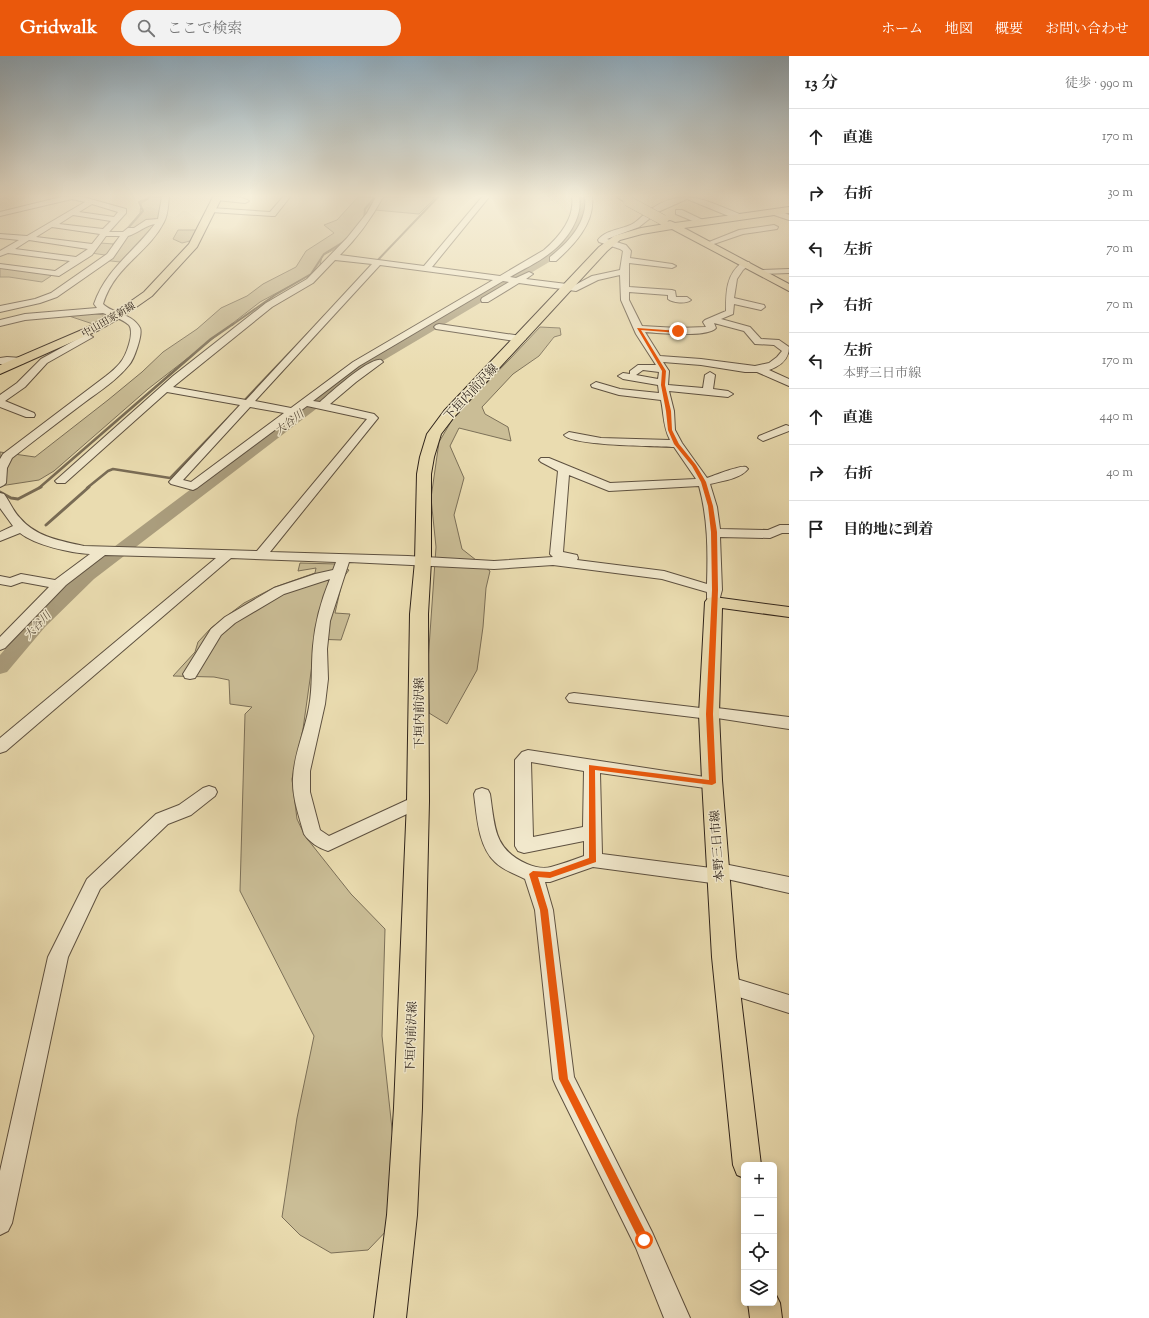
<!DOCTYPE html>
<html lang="ja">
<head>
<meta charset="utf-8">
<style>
	body { margin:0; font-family:"Sorts Mill Goudy","Noto Serif JP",serif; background:#f2f2f2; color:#222 }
	.controls { position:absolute; right:12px; bottom:12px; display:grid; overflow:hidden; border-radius:6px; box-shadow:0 2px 10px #0003 }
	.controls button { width:36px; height:36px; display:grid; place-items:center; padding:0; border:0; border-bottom:1px solid #e0e0e0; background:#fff; color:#222; font:20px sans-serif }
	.stop { position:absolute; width:12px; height:12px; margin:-9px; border:3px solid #ea580c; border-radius:50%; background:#fff }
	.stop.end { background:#ea580c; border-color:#fff; box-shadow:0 1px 4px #0008 }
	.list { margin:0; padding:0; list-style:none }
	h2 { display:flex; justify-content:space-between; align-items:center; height:52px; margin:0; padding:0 16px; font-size:17px }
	h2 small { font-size:13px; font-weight:400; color:#767676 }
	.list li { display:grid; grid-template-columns:26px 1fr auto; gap:12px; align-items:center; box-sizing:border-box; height:56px; padding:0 16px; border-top:1px solid #e0e0e0 }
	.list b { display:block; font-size:15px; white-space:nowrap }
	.list p { margin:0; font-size:13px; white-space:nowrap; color:#767676 }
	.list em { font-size:13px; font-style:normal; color:#767676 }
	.icon { flex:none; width:22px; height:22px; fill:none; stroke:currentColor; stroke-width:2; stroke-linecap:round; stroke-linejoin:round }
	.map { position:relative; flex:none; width:789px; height:1262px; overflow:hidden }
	header { display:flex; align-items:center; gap:24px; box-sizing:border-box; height:56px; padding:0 20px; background:#ea580c; color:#fff }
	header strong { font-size:19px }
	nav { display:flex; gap:22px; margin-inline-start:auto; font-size:14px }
	.search { width:280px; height:36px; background:#f2f2f2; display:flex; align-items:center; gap:10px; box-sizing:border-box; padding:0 14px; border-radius:22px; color:#767676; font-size:15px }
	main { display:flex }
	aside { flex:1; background:#fff }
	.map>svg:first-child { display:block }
	.green { fill:#cabd96; stroke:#7c7058 }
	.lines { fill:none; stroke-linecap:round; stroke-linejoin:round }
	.stream-far2 { stroke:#796c55; stroke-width:2 }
	.stream-far1 { stroke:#796c55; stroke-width:2.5 }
	.stream { stroke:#796c55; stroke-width:3 }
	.river { fill:#aa9d7d; fill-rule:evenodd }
	.minor-casing { stroke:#5e5140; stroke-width:2 }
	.major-casing { stroke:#2f231a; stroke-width:2 }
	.minor { fill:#f1e8cc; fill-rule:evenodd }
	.major { fill:#eadcb0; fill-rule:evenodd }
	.major-bridge-casing { stroke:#2f231a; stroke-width:11; stroke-linecap:butt }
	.major-bridge { stroke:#eadcb0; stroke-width:10 }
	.route { fill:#ea580c }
	.labels { text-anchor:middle; stroke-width:3; stroke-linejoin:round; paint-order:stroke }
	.far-street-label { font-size:10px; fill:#2f231a; stroke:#f1e8cc }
	.far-water-label { font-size:11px; font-style:italic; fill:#5a4e3d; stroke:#f1e8cc }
	.street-label { font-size:12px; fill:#2f231a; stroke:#f1e8cc }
</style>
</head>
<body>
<header>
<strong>Gridwalk</strong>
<div class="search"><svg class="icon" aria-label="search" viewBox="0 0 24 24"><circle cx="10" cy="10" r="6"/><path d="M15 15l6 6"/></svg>ここで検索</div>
<nav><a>ホーム</a><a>地図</a><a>概要</a><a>お問い合わせ</a></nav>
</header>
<main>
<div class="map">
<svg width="789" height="1262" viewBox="0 0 789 1262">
	<rect width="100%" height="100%" fill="#eadcb0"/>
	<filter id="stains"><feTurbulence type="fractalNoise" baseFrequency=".005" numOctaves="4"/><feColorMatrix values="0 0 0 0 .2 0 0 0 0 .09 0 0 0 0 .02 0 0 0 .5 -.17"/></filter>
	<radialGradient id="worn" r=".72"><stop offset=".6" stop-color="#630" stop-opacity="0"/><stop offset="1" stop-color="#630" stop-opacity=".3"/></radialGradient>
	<g class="green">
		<polygon points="149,141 163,141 158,163 153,170 120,206 102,204 105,199 91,197 100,187 114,188 140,157 141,147 149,143"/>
		<path d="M358,141H374C368,157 356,175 344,186C338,192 329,196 322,200L319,214L260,246L148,333L54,415L39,424L0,430V396L35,401L108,344L142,316L163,296L197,273L221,252L247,240L263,228L296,211L306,195L334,177L324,169L337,164Z"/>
		<polygon points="382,141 428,141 435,142 419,158 375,154"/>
		<polygon points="178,174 197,174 190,185 182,187 173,183"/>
		<polygon points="0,211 49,218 51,220 42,226 9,221 0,221"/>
		<polygon points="88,257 105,259 93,268 69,260"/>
		<polygon points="540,271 560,272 561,279 554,281 539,300 513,318 482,351 485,358 508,371 511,385 459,372 450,390 464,422 454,459 462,493 490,515 486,532 483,571 477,614 447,668 429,657 428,606 436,491 431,442 439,386 455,359 510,303"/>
		<polygon points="300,507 337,508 349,514 343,522 335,557 350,558 341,584 314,583 312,609 303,673 292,723 297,763 305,780 351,838 385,873 382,980 393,1082 392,1169 368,1194 331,1197 300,1179 282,1161 297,1062 314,980 240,835 245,658 252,651 230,648 229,624 214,621 173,620 195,596 198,586 211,572 244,547 275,531 315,517 316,512 298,515"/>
	</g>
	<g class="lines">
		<g class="stream-far2">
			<polyline points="364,164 365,153 375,141"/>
			<polyline points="113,189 143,155 139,146 147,143 148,141"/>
			<polyline points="375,207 438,141"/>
			<polyline points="232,269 275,239 311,218 324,198 348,183"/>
			<polyline points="316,269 325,259"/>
		</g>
		<g class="stream-far1">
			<polyline points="243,346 317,268"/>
			<polyline points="39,432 211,283 233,268"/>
			<polyline points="87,432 108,415 113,413 170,422 232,358"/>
		</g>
		<g class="stream">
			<polyline points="0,436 11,442 18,443 41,431"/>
			<polyline points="46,469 89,431"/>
		</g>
		<path class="river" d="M577,141H587L588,148L584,164L572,183L556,202L379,307L350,327L94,523L45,571L7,616L0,618V599L31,563L82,515L340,321L369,301L548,198C562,183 582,163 577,141Z"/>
		<defs>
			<g id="minor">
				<path d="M61,141H83L126,153V157L109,176H123L128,172H134L146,164L158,163L162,141H169C168,149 168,159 164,166C148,198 115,209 103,248C113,258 132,257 140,272C143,278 134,304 129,309C117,324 100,335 85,346C60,365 36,383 12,402L7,412L6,427L4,429L0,431V403L3,398L106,320C111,316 116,312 120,307C126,301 135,276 129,269C123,263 111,260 103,257L25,264L0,270V264L25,258L97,252L94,248C106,213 134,196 155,168C146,169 138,177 128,180L113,202L57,241L40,247L0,256V250L35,243L51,237L107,198L120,180H106L92,199L59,220L0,212V208L55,215L70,205L8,197L0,200V195L19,184L0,182V178L27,180L85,146L72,143L0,160V156ZM92,148L118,156L114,161L79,156ZM73,159L111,165L103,173L59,168ZM52,171L100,178L92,188L36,181ZM29,184L88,193L76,201L15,193Z"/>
				<path d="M214,141C224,141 240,139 249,145L245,147L217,144H214Z"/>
				<polygon points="283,141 290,141 275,160 272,160 211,156 207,154 211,152 270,156"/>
				<path d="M376,141H383C371,163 357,182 340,199L424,210L482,141H489L432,211L500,220L544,194C559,181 575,162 572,141H579C583,162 566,185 550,197C538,207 523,213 510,221L516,222L529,216L533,218L526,223L575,229L592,220L620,214L623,195L620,193L599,186L598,184C606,173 623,174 634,167C640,163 645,157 651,153C685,130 708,146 742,159V163H736L687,143L658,156L639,171L607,183L626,189L631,195L630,202L672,208L676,210L672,212L629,207V231L672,234L675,235L676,241H687L691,244C686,248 673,247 668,243V239L629,236V244L642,270L678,272L706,271L703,266L705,264L726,255C726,236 726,218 743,206H749L750,208L743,214L737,223L734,242L764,249L765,251L761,254L734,248L733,258L721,263L750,271L761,283L779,284L789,291C789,304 780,310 769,314L789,323V330L757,316H745L701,309L663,306L669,315L668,329L703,332L705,319L710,316L715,319L713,333L728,335L733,338L728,341L669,335L674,355L675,374L682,387L707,422C716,419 740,409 746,411L748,413C740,423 722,425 710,428L717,451L720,473L768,474L780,469H789V477H782L770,482L720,481L722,534L719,545L714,546L709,545L707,542V536L662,523L553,509L494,513L349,506L330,565L327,593L328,623L325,648L310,715V736L320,774L329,780L418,739L424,740L426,745L424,750L328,795C319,792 309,786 304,778C299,760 292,741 293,722C294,698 305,675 309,651C313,631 311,611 313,590C315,567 321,545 330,523L284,538L235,567L221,579L195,622L190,623L185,622L183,618L211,573L225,561L274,532L315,518L333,514L336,506L231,502L6,695L0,697V682L216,502L105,499L66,529L5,592L0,594V581L49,531L22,526L11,530L0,528V520L10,522L21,518L55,524L90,498C70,497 35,489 20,477L0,485V476L13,470L0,452V437L4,438C10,446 13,455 20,462C36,481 61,485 84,490L257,495L367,363L307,350L197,432L193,434L171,428L169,426L240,349L167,336L65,427H57L55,425L173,320L266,247L307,223L347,182L367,157ZM335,204L372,208L246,344L173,331L272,251L313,227ZM380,209L493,224L353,306L291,352L255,345ZM620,219L621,244L636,278L656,309H638L630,315V318L623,317L618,320L623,323L658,329L659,337L620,333L596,326L591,329L592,331L619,339L661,344C664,358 663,371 670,384L601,382L569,376L564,379C572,390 656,390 674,391L696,423L610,427L549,402H541L539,404L541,406L558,415L550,498L553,501L494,505L408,500L270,496L378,362L374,358L330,348L356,326L383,306L381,304C370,301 330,337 320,346L313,345L359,310L503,225L509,226L482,242L481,244L482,246H488L519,227L576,235L598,224ZM714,267L744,275L755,288L774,289L782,295L777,301L769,307L755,310L701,303L660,300L645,276C659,277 707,282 716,272ZM643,314L659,316L658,323L636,319ZM250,351L284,357L191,426L183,424ZM569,419L609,435L699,430C708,463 708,494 707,528L664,515L577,504L578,502L577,499L563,496Z"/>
				<path d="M585,141H592C595,167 574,189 556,205H550V201C568,187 588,166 585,141Z"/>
				<polygon points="676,154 682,154 707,166 706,168 700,168 676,158"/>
				<polygon points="771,154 777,154 789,159 789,164 771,158"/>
				<polygon points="774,169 778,171 777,173 743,178 708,190 704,188 739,174"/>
				<polygon points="789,213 789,217 760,218 756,216 760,214"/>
				<polygon points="439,268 521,280 526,283 521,286 436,273 434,271 436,269"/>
				<polygon points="82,275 93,281 47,307 25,331 5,345 34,357 35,359 34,361 26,361 0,351 0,339 17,327 41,303 81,281 77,278"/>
				<polygon points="7,301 22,302 27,305 22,308 0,308 0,302"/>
				<polygon points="786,369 789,370 789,375 763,385 758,382 759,380"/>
				<polygon points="574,637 709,653 717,652 789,661 789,673 717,662 709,663 569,646 566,642 569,638"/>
				<path d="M528,694L718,723L720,727L718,731L712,733L600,717L602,798L711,812L713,809L719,807L789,821V837L727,823L725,826L719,828L593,811L550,826H545L553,854L574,1021L652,1176L690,1262H664L636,1192L556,1030L553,1023L535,854L525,823C515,818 503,814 495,806C478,790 477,760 474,738L476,734L482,732L488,734L490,738C495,770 493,793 527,808C534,811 544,813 551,811C562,808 573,804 584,800V785L524,797L518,795L515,790V704L522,696ZM531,706L584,715L583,771L533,781Z"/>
				<polygon points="209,730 215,732 217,736 215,740 191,759 168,768 100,833 68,901 12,1167 8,1175 0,1179 0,1115 48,901 87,823 156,758 179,749 203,732"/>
				<polygon points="727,920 789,939 789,957 720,935 717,929 720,923"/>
			</g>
			<g id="major">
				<polygon points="213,141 222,141 197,191 152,240 122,261 99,274 0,318 0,309 91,270 114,257 144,236 189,188"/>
				<polygon points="617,141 628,141 633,145 628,148"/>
				<polygon points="789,151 789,157 684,172 789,228 789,235 672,173 642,178 620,184 607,195 454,361 441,378 434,401 431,418 431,505 428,558 429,745 422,1052 417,1159 406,1262 374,1262 387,1159 394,1052 407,745 410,558 415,505 417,418 420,401 427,378 444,355 599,191 614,180 641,172 665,168 667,166 670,165 675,167"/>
				<polygon points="714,541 789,551 789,561 722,552 719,658 722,724 736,901 761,1109 744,1109 744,1122 737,1119 733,1109 712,901 702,724 699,658 705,546 708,542"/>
				<polygon points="774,1235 780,1247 782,1262 750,1262 748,1247 774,1247"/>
			</g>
		</defs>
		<use href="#minor" class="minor-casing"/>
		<use href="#major" class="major-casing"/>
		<use href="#minor" class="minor"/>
		<use href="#major" class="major"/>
		<defs>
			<polyline id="major-bridge" points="628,145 663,164"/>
		</defs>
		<use href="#major-bridge" class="major-bridge-casing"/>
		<use href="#major-bridge" class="major-bridge"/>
	</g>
	<linearGradient id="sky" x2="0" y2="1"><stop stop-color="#8fabbd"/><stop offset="0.44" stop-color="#f6efdb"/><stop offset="1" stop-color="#f6efdb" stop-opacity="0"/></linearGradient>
	<rect width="789" height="318" fill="url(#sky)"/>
	<polygon class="route" points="637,272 680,275 678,277 641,274 666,315 665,329 671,355 672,374 679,388 696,409 706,426 713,450 717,476 718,534 713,658 716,727 712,729 595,714 596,806 550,822 538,821 548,854 568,1023 648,1181 649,1184 648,1188 644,1190 641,1188 559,1023 540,854 529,818 533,815 550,816 589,802 589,709 709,724 706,658 712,534 711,476 708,450 701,426 692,410 674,388 668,374 666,355 661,329 662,315"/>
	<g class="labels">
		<g class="far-street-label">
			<text transform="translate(108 263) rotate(-30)" y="4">中山田家新線</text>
		</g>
		<g class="far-water-label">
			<text transform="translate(289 366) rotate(-37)" y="4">大谷川</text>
			<text transform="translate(37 569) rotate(-47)" y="4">大谷川</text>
		</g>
		<g class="street-label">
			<text transform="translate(471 336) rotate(-47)" y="4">下垣内前沢線</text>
			<text transform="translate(419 657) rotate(-90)" y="4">下垣内前沢線</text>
			<text transform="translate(717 790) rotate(-94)" y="4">本野三日市線</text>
			<text transform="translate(411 981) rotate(-88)" y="4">下垣内前沢線</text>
		</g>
	</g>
	<rect width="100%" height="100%" filter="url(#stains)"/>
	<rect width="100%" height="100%" fill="url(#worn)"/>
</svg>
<div class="controls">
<button>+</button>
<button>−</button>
<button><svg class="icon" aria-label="locate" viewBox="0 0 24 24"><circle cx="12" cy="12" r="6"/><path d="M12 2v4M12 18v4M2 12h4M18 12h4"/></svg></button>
<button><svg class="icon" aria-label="layers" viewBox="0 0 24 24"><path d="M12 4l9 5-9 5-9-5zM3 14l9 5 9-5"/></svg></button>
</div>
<div class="stop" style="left:644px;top:1184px"></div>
<div class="stop end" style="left:678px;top:275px"></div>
</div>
<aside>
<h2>13 分<small>徒歩 · 990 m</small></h2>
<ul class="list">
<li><svg class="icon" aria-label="ahead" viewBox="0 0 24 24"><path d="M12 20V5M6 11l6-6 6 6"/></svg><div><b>直進</b></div><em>170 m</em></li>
<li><svg class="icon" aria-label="right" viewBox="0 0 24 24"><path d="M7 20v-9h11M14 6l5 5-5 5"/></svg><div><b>右折</b></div><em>30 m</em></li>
<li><svg class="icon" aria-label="left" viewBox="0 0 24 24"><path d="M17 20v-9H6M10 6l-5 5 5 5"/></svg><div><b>左折</b></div><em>70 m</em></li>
<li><svg class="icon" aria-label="right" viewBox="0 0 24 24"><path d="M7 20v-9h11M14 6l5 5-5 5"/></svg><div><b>右折</b></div><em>70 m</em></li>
<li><svg class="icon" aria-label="left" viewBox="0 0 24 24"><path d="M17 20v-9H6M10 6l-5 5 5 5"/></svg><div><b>左折</b><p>本野三日市線</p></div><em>170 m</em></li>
<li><svg class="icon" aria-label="ahead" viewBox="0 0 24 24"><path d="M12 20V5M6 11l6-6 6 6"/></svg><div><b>直進</b></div><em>440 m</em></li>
<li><svg class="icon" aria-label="right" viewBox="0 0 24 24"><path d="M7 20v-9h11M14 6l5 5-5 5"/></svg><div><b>右折</b></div><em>40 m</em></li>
<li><svg class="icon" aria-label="arrive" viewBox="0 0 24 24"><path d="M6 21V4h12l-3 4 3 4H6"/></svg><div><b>目的地に到着</b></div></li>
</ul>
</aside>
</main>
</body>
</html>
